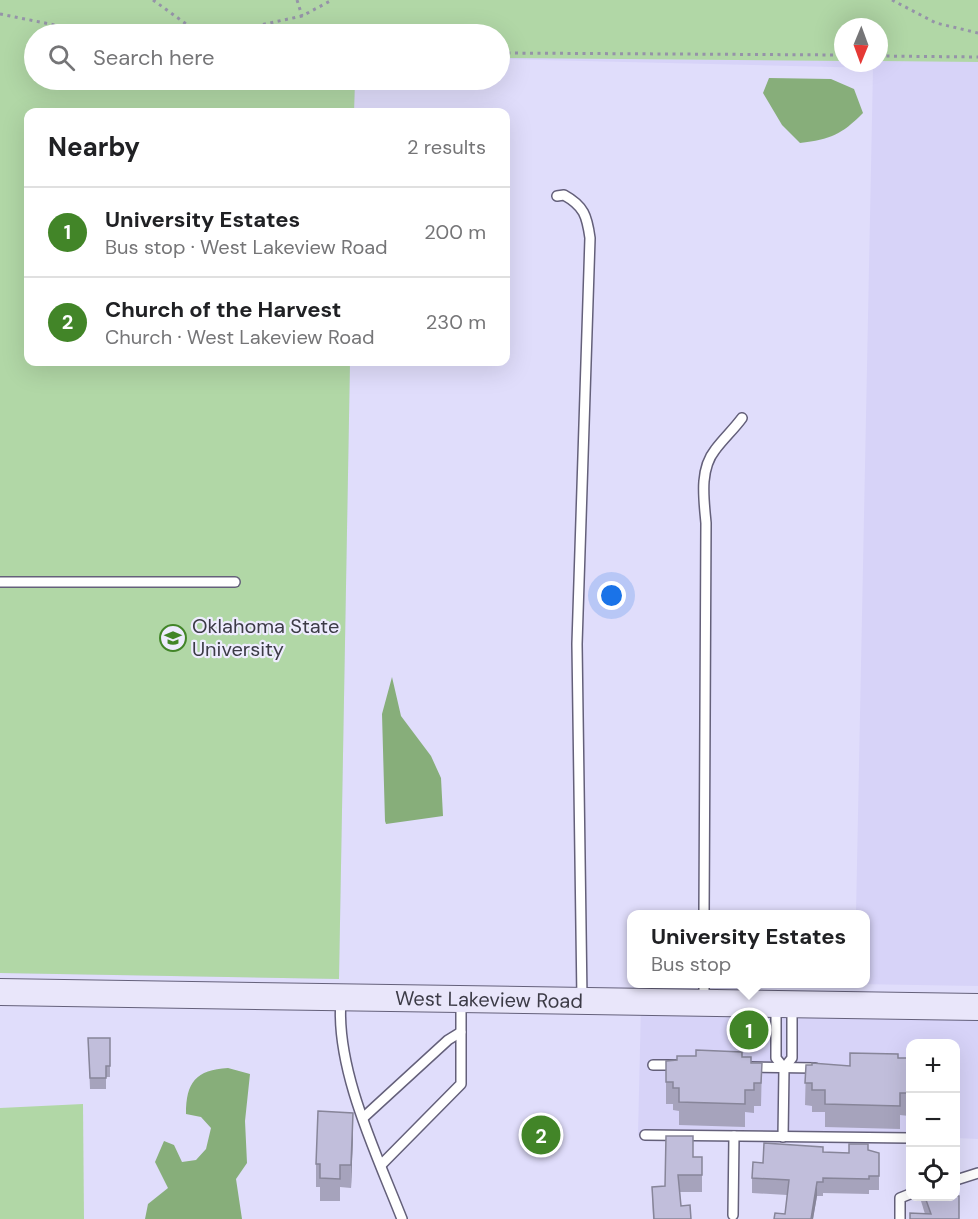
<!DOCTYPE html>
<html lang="en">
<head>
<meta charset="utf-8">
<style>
	body { margin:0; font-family:"DM Sans",sans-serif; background:#f2f2f2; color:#202124 }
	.controls { position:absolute; right:18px; bottom:18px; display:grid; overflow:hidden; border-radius:12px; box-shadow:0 6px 24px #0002 }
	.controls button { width:54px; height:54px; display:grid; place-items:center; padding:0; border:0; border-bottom:2px solid #e0e0e0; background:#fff; color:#202124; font:30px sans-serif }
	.compass { position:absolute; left:834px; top:18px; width:54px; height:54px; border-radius:50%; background:#fff; box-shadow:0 6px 24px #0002; rotate:181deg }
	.you { position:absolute; left:612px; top:596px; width:21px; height:21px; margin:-15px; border:4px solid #fff; border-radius:50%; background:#1a73e8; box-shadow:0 0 0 9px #1a73e833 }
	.badge { display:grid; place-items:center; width:39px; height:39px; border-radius:50%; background:#428528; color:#fff; font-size:20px; font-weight:700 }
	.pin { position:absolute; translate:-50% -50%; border:3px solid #fff; box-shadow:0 2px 6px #0006 }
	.popup { position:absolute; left:627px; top:910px; width:243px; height:78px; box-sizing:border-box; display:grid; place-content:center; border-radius:12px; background:#fff; filter:drop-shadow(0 2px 4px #0005); font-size:20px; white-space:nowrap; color:#757577 }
	.popup b { font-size:22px; color:#202124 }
	.popup::after { content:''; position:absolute; left:50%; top:100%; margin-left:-12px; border:12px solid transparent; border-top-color:#fff }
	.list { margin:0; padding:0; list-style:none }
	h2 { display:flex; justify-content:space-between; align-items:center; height:78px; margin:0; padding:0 24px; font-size:26px }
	h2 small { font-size:20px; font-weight:400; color:#757577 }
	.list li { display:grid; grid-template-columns:39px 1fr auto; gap:18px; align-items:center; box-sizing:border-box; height:90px; padding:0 24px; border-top:2px solid #e0e0e0 }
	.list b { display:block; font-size:22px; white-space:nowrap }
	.list p { margin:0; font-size:20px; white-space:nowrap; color:#757577 }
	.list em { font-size:20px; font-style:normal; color:#757577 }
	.icon { flex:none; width:33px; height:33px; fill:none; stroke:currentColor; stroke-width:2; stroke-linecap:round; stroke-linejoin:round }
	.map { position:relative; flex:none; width:978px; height:1219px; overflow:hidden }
	.search { position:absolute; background:#fff; box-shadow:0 6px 24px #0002; left:24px; top:24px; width:486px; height:66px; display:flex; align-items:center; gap:15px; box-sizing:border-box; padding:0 21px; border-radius:33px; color:#757577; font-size:22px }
	.panel { position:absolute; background:#fff; box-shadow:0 6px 24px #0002; left:24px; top:108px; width:486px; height:258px; border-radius:12px }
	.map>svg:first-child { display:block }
	.built { fill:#d7d3f8; fill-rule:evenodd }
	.green { fill:#b1d7a6 }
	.water { fill:#87ae7a }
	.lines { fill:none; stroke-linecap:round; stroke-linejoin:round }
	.lane-casing { stroke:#64607a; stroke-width:12 }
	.secondary-casing { stroke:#64607a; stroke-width:28 }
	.path { stroke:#9593a8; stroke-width:3; stroke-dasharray:3 4.5; stroke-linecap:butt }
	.lane { stroke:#fff; stroke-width:9 }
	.secondary { stroke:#e9e6fa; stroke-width:26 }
	.wall { fill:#a6a3bc }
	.shaded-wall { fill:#878599 }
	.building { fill:#c1bedb; stroke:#878599; stroke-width:1.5 }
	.labels { text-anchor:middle; stroke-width:4.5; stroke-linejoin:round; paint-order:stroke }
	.poi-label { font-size:20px; fill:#3c3b46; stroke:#eeecfe; text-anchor:start }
	.street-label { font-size:20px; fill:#3c3b46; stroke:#eeecfe }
</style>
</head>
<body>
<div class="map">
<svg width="978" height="1219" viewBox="0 0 978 1219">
	<rect width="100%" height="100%" fill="#e0ddfb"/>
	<g class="built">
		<path d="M0,0H978V986L855,984H866V914H856L873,68L500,59V34H34V80H355L354,112H28V362H350L339,979L0,973ZM843,27H879V63H843Z"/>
		<polygon points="641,1005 978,1010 978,1139 956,1138 956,1044 910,1044 910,1138 638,1135"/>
	</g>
	<g class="green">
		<polygon points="0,0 978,0 978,62 879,61 879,27 843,27 843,61 500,58 500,34 34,34 34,80 355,80 354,112 28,112 28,362 350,362 339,979 0,973"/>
		<polygon points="83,1104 84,1219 0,1219 0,1108"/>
	</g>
	<g class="water">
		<path d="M769,78L831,79L854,89L863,113C841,135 831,139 800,143L782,125L763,93Z"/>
		<polygon points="392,677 401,716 431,756 441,778 443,816 386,824 385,821 382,714"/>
		<path d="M228,1068L250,1074L245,1121L247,1163L236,1179L242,1219H145L148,1204L168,1188L155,1162L164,1141L174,1145L182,1162L196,1160L206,1149L211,1128L201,1117L186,1114C186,1082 196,1070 228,1068Z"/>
	</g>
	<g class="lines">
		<defs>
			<g id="lane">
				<path d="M557,196L564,195C584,206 587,216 590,238L577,644L582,999"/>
				<polyline points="0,582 235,582"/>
				<path d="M704,914L706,523C704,500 699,470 715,450C723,439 734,429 742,418"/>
				<path d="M341,1000C335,1069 377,1155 402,1219"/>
				<polyline points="704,1001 704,984"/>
				<polyline points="776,1005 776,1058 784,1068"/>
				<polyline points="653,1065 677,1065"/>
				<polyline points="751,1067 815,1068"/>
				<polyline points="364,1117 448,1040 461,1032"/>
				<polyline points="645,1135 910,1138"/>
				<polyline points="783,1137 784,1068 792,1058 792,1007"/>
				<polyline points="381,1165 461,1084 461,999"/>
				<polyline points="956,1180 978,1173"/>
				<polyline points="733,1215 734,1136"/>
				<polyline points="900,1219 900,1198 910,1194"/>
			</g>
			<g id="secondary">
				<path id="s1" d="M0,992L978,1007"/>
			</g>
		</defs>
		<use href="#lane" class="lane-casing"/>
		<use href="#secondary" class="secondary-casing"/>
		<g class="path">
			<polyline points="153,0 200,34"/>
			<polyline points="297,0 302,16"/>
			<polyline points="892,0 936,23 978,33"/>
			<polyline points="0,14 100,34"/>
			<polyline points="219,34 302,16 332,0"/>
			<polyline points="500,53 843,55"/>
			<polyline points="879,56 978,57"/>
		</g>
		<use href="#lane" class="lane"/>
		<use href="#secondary" class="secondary"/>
	</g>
	<g class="wall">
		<polygon points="88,1038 110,1038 110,1077 106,1077 106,1089 90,1089"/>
		<polygon points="742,1057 751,1063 762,1063 761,1106 754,1106 754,1113 745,1112 745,1127 679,1125 679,1111 673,1110 673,1104 666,1104 666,1061"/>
		<polygon points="898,1058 910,1062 910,1108 909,1108 909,1116 900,1115 900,1129 825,1127 825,1112 812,1112 812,1106 805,1105 806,1065 850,1066"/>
		<polygon points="353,1135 351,1188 340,1187 340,1201 320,1201 320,1187 316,1187 316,1164"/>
		<polygon points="868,1150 879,1153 879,1190 869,1190 869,1194 823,1193 823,1196 817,1196 813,1219 774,1219 785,1214 787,1195 752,1193 752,1178 763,1163 823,1152 849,1153"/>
		<polygon points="693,1157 702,1157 702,1192 680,1192 681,1206 691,1219 653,1219 652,1187 665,1186"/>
		<polygon points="921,1197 956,1197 959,1219 925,1214 921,1201"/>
	</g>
	<g class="shaded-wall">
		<polygon points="353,1113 353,1135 351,1188 351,1165"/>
		<polygon points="817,1182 817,1196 813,1219 811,1219"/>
	</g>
	<g class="building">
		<polygon points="88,1038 110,1038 110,1066 106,1066 106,1078 90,1078"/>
		<polygon points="696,1050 742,1052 742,1057 751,1057 751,1063 762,1063 761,1083 754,1083 754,1090 745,1090 745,1104 679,1102 679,1088 673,1088 673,1082 666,1082 666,1061 677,1060 677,1056 696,1056"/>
		<polygon points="850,1053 898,1054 898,1058 909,1058 909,1062 910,1062 910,1086 909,1086 909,1093 900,1093 900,1106 825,1104 825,1090 812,1090 812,1083 805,1083 806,1065 812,1065 812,1063 850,1066"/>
		<polygon points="318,1111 353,1113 351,1165 340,1165 340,1179 320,1178 320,1164 316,1164"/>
		<polygon points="666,1136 693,1136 693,1157 702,1157 702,1175 678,1175 681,1206 690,1205 691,1219 654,1219 652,1187 665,1186"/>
		<polygon points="764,1143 823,1147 823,1152 849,1153 849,1144 868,1144 868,1150 879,1153 879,1176 869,1176 869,1179 823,1178 823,1182 817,1182 811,1219 774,1219 775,1213 785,1214 789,1180 752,1178 753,1162 763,1163"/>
		<polygon points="956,1196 959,1196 959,1219 910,1219 910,1213 931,1214 925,1197"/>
	</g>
	<defs>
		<symbol id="university-ring" viewBox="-11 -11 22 22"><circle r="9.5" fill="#eeecfe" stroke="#428528" stroke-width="1.5"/><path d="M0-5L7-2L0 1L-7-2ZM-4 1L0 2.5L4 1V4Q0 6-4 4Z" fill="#428528"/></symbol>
	</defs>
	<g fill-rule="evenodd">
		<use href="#university-ring" x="158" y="623" width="30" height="30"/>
	</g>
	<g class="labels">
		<g class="poi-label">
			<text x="192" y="633">Oklahoma State<tspan x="192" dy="23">University</tspan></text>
		</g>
		<g class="street-label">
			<text dy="7" stroke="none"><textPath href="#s1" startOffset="489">West Lakeview Road</textPath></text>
		</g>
	</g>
</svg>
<div class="controls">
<button>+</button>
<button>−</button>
<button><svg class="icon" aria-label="locate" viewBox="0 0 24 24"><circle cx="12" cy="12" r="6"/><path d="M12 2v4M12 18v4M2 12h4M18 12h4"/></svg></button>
</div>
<svg class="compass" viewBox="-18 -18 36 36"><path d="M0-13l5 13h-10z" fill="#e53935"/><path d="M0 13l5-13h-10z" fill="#757577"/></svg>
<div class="you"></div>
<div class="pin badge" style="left:749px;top:1030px">1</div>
<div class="popup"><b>University Estates</b>Bus stop</div>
<div class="pin badge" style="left:541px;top:1135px">2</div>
<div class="search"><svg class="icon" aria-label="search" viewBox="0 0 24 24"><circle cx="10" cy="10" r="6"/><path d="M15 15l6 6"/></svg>Search here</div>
<section class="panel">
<h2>Nearby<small>2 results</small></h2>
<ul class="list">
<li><span class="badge">1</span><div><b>University Estates</b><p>Bus stop · West Lakeview Road</p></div><em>200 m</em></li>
<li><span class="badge">2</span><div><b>Church of the Harvest</b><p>Church · West Lakeview Road</p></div><em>230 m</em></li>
</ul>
</section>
</div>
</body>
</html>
